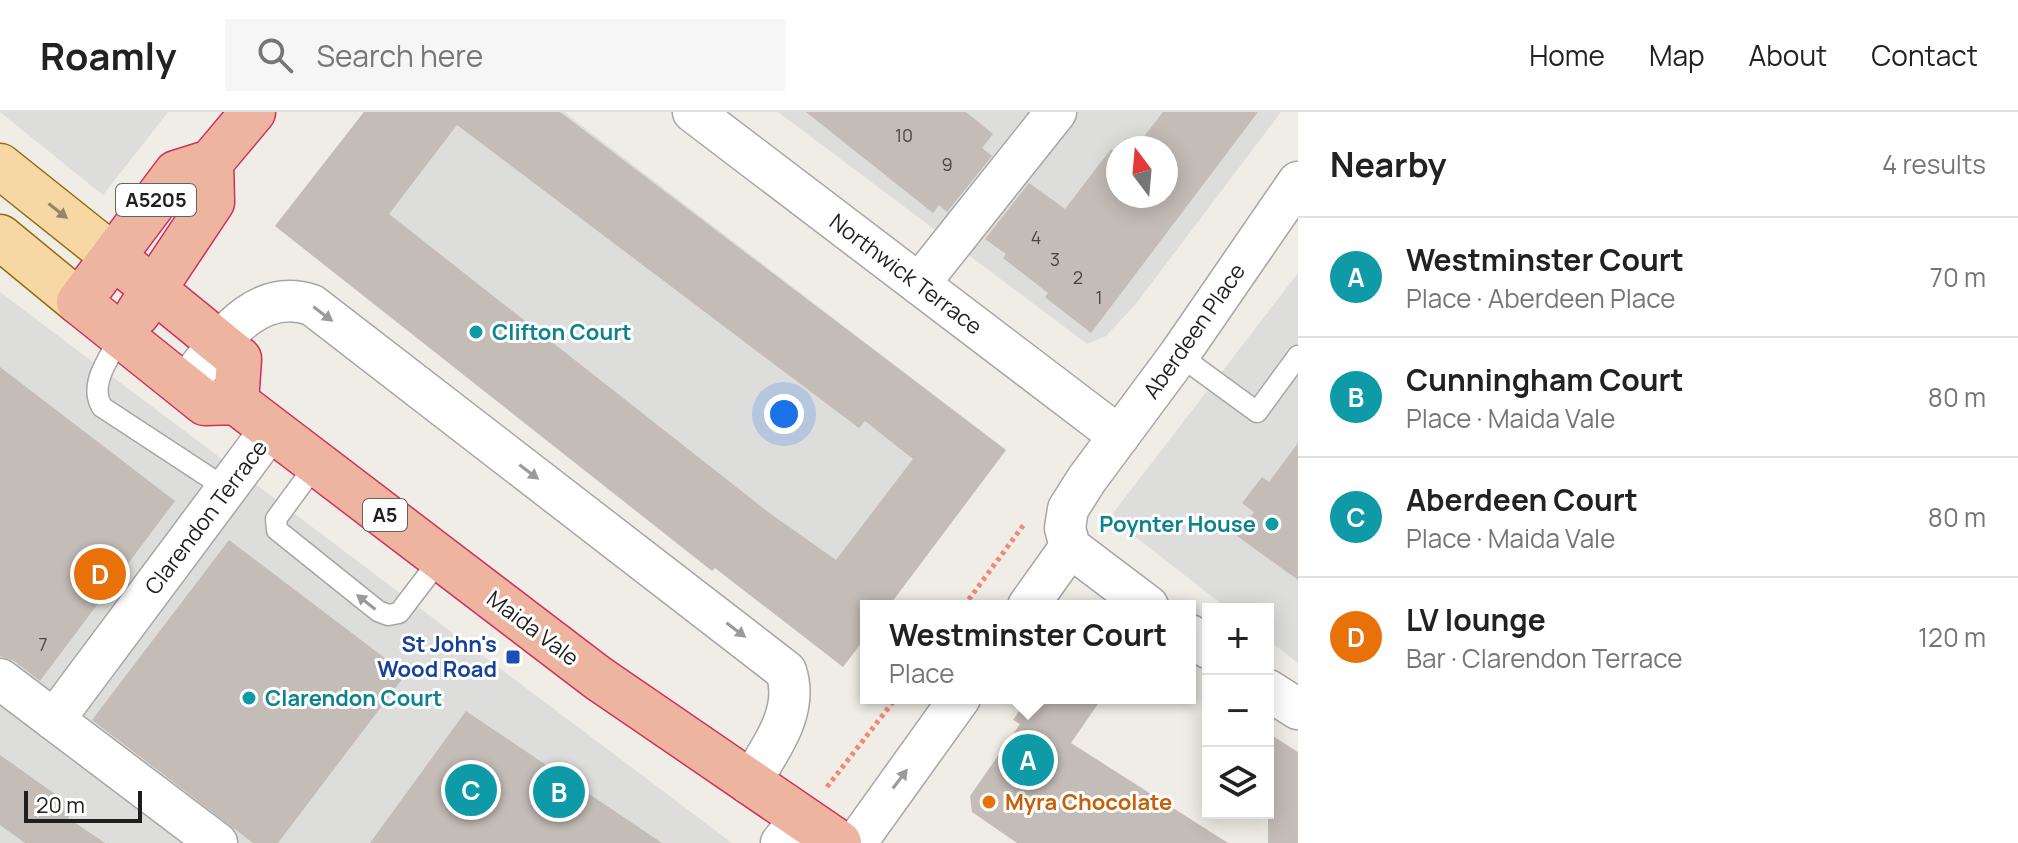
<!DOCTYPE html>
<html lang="en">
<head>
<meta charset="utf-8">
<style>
	body { margin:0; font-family:Manrope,sans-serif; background:#f6f6f6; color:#222 }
	.controls { position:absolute; right:24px; bottom:24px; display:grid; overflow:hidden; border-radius:0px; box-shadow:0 4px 20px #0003 }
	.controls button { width:72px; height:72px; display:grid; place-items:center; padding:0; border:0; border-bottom:2px solid #e0e0e0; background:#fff; color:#222; font:40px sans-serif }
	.compass { position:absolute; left:1106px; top:24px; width:72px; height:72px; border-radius:50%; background:#fff; box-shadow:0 4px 20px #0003; rotate:344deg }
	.scale { position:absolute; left:24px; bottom:20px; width:118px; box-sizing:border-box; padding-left:8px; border:4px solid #1f1f1f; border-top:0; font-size:22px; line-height:28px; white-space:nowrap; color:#1f1f1f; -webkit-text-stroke:6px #fff; paint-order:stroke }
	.you { position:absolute; left:784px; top:302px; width:28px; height:28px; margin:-20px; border:6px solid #fff; border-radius:50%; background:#1a73e8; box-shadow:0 0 0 12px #1a73e833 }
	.badge { display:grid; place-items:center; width:52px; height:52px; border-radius:50%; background:#c4140a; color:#fff; font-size:26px; font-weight:700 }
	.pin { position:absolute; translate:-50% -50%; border:4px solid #fff; box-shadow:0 2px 8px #0006 }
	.popup { position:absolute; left:860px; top:488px; width:336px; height:104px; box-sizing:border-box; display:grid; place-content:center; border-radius:0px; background:#fff; filter:drop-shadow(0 2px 6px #0005); font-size:26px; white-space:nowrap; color:#767676 }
	.popup b { font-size:30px; color:#222 }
	.popup::after { content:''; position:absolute; left:50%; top:100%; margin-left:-16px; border:16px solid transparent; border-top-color:#fff }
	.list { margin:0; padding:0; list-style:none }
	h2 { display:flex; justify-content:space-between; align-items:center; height:104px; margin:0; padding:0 32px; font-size:34px }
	h2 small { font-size:26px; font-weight:400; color:#767676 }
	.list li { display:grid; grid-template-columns:52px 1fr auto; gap:24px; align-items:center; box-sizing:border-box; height:120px; padding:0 32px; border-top:2px solid #e0e0e0 }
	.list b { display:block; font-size:30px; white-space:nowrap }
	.list p { margin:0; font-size:26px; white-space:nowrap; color:#767676 }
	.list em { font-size:26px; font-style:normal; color:#767676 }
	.icon { flex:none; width:44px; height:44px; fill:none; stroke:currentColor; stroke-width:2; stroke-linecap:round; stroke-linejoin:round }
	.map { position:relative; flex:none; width:1298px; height:731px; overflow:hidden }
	header { display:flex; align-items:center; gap:48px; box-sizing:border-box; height:112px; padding:0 40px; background:#fff; border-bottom:2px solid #e0e0e0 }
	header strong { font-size:38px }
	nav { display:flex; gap:44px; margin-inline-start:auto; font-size:28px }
	.search { width:560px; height:72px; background:#f6f6f6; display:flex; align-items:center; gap:20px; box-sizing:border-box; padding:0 28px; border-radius:0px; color:#767676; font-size:30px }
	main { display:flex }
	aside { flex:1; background:#fff }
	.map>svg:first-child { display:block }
	.residential { fill:#dddddc; fill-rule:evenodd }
	.building { fill:#c4bcb6; fill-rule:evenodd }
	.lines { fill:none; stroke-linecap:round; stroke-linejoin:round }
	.service-casing { stroke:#a6a6a6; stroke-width:23 }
	.minor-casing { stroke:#a6a6a6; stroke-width:43 }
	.primary-casing { stroke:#936c08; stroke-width:47 }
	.trunk-casing { stroke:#d22f5f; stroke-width:47 }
	.path { stroke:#f38874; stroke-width:5; stroke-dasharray:4 4; stroke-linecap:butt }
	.service { stroke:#fff; stroke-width:20 }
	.minor { stroke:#fff; stroke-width:40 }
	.primary { stroke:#f7d7a4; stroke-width:44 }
	.trunk { stroke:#edb4a0; stroke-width:44 }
	.oneway { fill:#968468 }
	.oneway2 { fill:#9a9a9a }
	.culture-dot { fill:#0f9aa8; stroke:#fff; stroke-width:3 }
	.transit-dot { fill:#1a4fb4; stroke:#fff; stroke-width:3 }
	.food-dot { fill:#e8710a; stroke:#fff; stroke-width:3 }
	.labels { text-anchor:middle; stroke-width:6; stroke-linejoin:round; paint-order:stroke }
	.number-label { font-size:18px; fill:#484645 }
	.shield { fill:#fff; stroke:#626262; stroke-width:2 }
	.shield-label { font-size:20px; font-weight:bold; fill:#1f1f1f }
	.street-label { font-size:22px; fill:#1f1f1f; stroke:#fff }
	.culture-label { font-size:22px; font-weight:bold; fill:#0d838f; stroke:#fff; text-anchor:start }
	.transit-label { font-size:22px; font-weight:bold; fill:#164399; stroke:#fff; text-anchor:end }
	.food-label { font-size:22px; font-weight:bold; fill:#c56008; stroke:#fff; text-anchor:start }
</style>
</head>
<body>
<header>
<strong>Roamly</strong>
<div class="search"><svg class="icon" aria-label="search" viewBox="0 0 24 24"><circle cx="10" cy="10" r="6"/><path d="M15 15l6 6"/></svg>Search here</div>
<nav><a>Home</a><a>Map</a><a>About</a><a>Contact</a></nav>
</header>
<main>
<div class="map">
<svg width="1298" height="731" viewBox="0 0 1298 731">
	<rect width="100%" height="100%" fill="#f0ede6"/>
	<g class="residential">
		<polygon points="0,0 168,0 103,83"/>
		<polygon points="364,0 564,0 1006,338 888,494 866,494 843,555 275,114"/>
		<path d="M778,0H1281L1135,193L1106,224L1087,232ZM1118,36H1166V84H1118Z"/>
		<polygon points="1298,161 1298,551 1268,528 1268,497 1228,497 1110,405"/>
		<polygon points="0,180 732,731 0,731"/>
	</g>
	<g class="building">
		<path d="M364,0H560L1006,338L889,494H866V525L843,555L715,456L712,459L275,114ZM457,13L859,316L865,309L913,347L836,448L768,400L389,102Z"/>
		<polygon points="806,0 966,0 993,22 982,36 992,44 947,100 939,93 933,101"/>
		<polygon points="1163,0 1258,0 1091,221 1045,185 1048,181 1003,146 1006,142 985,127 1029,71 1065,97 1111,37 1118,41 1118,84 1166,84 1166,36 1135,36"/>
		<polygon points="0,255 175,389 40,569 14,549 0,544"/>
		<polygon points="1298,331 1298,468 1237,424 1254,400 1242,391 1262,365 1269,370"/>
		<polygon points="229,428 406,562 278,731 253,731 92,608"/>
		<polygon points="1028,586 1102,586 1071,631 1228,731 1017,731 972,700 970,684 1020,612 1013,608"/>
		<polygon points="466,599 549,655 662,731 370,731"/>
		<polygon points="1268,621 1298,640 1298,731 1268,731"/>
		<polygon points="0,643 75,696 68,706 105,731 25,731 0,713"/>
	</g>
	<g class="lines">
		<defs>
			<g id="service">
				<path d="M121,224C110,245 88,272 102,295L227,377"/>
				<polyline points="1179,243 1257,300 1298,244"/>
				<polyline points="317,351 276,407 277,418 378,499 388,503 399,501 441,446"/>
			</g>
			<g id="minor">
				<polyline points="693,0 1119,324"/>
				<polyline points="919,172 1056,0"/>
				<path d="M184,275C217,235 252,173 312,193L786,559C800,600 769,639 749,672"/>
				<polyline points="1070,435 1148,494"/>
				<polyline points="1028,494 1070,435 1065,416 1068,397 1087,367 1179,243 1298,70"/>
				<polyline points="1190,523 1208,536"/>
				<polyline points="0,567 217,731"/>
				<polyline points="1268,578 1298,597"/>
				<polyline points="54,608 271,317"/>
				<polyline points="781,731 800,707"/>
				<polyline points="856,731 960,586"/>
			</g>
			<g id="primary">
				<polyline points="0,54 114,145"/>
				<polyline points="0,125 79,190"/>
			</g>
			<g id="trunk">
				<polyline points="253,0 211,50 176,61 79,190 205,291 236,290 598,566 839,731"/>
				<polyline points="114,145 239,247 236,290"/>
				<polyline points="138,201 212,90 211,50"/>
			</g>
		</defs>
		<use href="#service" class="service-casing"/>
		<use href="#minor" class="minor-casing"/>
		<use href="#primary" class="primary-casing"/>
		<use href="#trunk" class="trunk-casing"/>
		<g class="path">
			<polyline points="964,494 1025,411"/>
			<polyline points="827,675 896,586"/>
		</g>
		<use href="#service" class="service"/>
		<use href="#minor" class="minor"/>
		<use href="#primary" class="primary"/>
		<use href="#trunk" class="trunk"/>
	</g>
	<defs><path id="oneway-solid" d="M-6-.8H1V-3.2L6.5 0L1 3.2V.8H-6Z" transform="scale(2)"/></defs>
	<use class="oneway" href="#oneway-solid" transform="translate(58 99) rotate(38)"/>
	<g class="oneway2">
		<use href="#oneway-solid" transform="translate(323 202) rotate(37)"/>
		<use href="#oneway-solid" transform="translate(529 360) rotate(37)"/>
		<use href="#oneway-solid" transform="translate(366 490) rotate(-142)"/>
		<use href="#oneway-solid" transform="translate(736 518) rotate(37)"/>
		<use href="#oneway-solid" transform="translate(900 667) rotate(-53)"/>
	</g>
	<g class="culture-dot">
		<circle cx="476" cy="220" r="8"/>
		<circle cx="1272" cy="412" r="8"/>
		<circle cx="249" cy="586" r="8"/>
	</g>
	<rect class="transit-dot" x="505" y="537" width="16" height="16" rx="4"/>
	<circle class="food-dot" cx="989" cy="690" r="8"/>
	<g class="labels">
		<g class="number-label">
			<text x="904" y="30">10</text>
			<text x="947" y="59">9</text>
			<text x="1036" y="132">4</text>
			<text x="1055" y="154">3</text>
			<text x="1078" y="172">2</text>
			<text x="1099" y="192">1</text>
			<text x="43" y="539">7</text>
		</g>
		<g class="shield">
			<rect x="116" y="72" width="80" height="32" rx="6"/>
			<rect x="363" y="387" width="44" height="32" rx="6"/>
		</g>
		<g class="shield-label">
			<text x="156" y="95">A5205</text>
			<text x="385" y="410">A5</text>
		</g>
		<g class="street-label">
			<text transform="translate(906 162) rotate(37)" y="8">Northwick Terrace</text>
			<text transform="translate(1194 219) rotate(-55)" y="8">Aberdeen Place</text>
			<text transform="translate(206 405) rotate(-53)" y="8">Clarendon Terrace</text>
			<text transform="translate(533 516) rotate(37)" y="8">Maida Vale</text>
		</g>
		<g class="culture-label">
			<text x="492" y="228">Clifton Court</text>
			<text x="1256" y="420" text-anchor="end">Poynter House</text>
			<text x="265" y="594">Clarendon Court</text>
		</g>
		<g class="transit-label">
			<text x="497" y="540">St John's<tspan x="497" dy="25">Wood Road</tspan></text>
		</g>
		<g class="food-label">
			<text x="1005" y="698">Myra Chocolate</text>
		</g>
	</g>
</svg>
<div class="controls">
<button>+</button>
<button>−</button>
<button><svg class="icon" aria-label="layers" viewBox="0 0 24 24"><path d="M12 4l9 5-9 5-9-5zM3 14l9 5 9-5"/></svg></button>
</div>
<svg class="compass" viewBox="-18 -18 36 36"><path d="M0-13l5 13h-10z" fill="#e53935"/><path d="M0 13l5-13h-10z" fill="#767676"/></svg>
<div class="scale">20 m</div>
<div class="you"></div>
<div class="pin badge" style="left:1028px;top:648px;background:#0f9aa8">A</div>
<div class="popup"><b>Westminster Court</b>Place</div>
<div class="pin badge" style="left:559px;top:680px;background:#0f9aa8">B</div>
<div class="pin badge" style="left:471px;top:678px;background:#0f9aa8">C</div>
<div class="pin badge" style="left:100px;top:462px;background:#e8710a">D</div>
</div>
<aside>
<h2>Nearby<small>4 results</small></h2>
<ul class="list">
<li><span class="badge" style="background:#0f9aa8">A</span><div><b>Westminster Court</b><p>Place · Aberdeen Place</p></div><em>70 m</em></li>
<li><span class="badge" style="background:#0f9aa8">B</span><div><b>Cunningham Court</b><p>Place · Maida Vale</p></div><em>80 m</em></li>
<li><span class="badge" style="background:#0f9aa8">C</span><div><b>Aberdeen Court</b><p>Place · Maida Vale</p></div><em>80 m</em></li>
<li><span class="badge" style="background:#e8710a">D</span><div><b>LV lounge</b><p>Bar · Clarendon Terrace</p></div><em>120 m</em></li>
</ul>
</aside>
</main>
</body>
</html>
